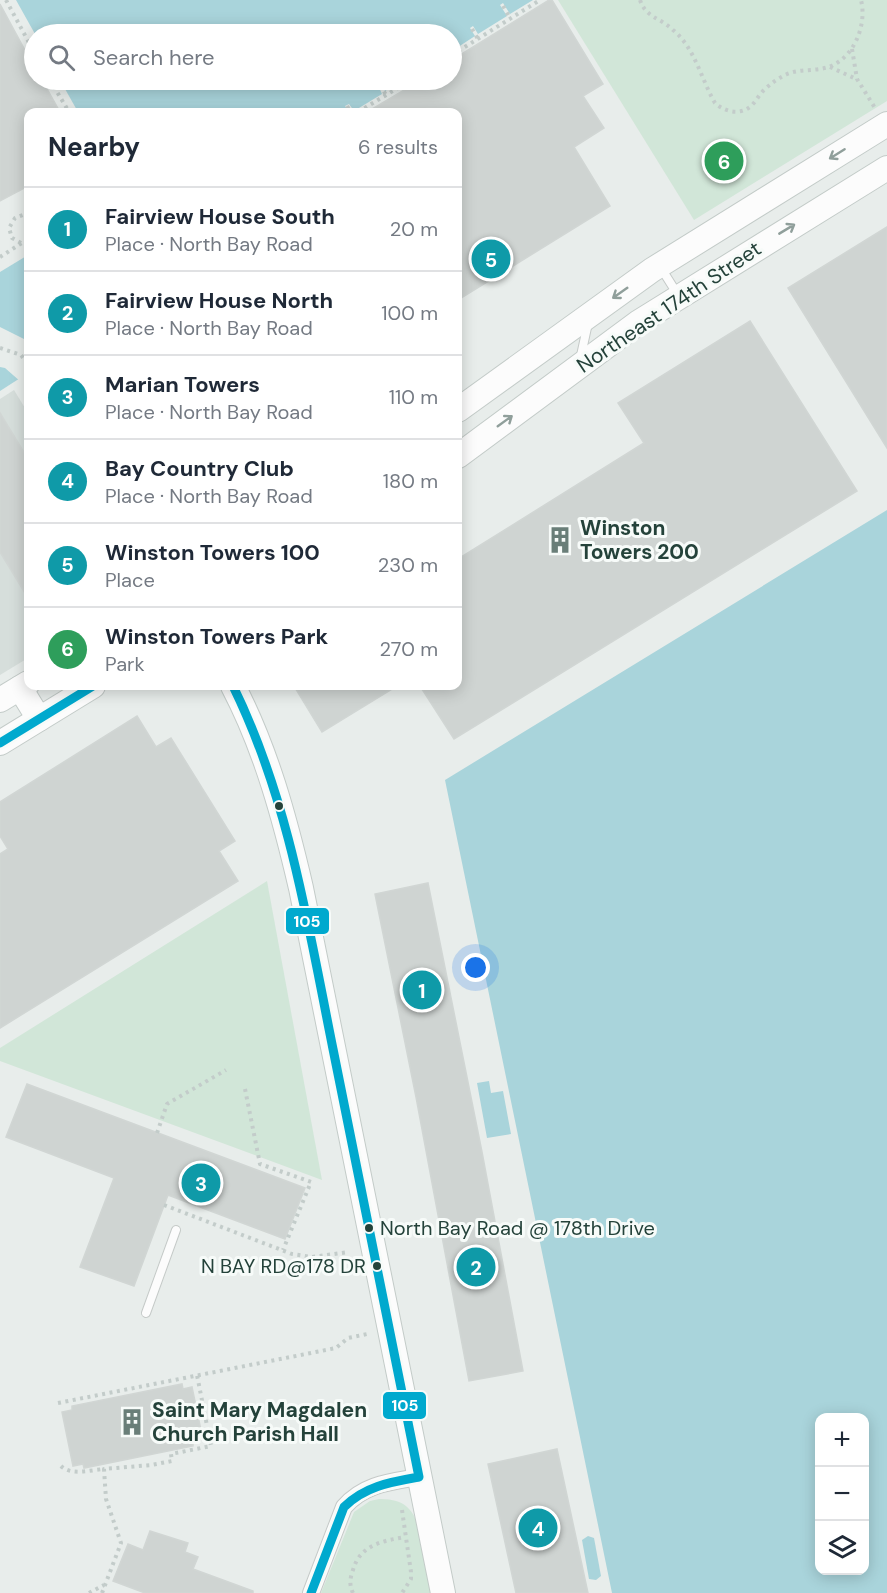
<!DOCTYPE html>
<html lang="en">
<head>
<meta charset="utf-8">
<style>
	body { margin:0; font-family:"DM Sans",sans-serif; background:#f2f2f3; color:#1f2937 }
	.controls { position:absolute; right:18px; bottom:18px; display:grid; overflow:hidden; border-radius:12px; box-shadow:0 3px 15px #0003 }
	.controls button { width:54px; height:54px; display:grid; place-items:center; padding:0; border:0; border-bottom:2px solid #e0e1e3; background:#fff; color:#1f2937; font:30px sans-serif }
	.you { position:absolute; left:476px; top:968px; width:21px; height:21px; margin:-15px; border:4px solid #fff; border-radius:50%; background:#1a73e8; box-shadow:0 0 0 9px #1a73e833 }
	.badge { display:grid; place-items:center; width:39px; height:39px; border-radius:50%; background:#697e78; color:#fff; font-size:20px; font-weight:700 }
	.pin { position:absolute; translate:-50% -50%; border:3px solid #fff; box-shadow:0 2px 6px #0006 }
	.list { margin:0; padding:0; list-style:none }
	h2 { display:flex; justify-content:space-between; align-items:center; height:78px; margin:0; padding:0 24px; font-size:26px }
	h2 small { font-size:20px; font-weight:400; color:#747a83 }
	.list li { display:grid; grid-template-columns:39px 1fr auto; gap:18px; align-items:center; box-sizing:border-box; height:84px; padding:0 24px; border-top:2px solid #e0e1e3 }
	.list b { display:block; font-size:22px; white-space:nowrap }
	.list p { margin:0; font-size:20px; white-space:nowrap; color:#747a83 }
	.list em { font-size:20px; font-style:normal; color:#747a83 }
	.icon { flex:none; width:33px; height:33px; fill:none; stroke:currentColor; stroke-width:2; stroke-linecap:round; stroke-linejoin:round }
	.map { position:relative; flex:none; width:887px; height:1593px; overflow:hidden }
	.search { position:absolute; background:#fff; box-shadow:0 3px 15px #0003; left:24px; top:24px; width:438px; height:66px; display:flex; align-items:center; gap:15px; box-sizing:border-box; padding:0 21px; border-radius:33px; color:#747a83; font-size:22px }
	.panel { position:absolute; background:#fff; box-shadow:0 3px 15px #0003; left:24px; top:108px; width:438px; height:582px; border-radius:12px }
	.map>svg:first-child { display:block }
	.built { fill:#d6dedb }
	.green { fill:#d1e6d8 }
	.water { fill:#a9d4db; fill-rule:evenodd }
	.pier { fill:#e8edeb }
	.building { fill:#cfd4d2; stroke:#d1d6d4; stroke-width:1.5 }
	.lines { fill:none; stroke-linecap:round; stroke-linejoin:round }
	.lane-casing { stroke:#c5cac8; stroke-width:10 }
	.street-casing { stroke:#c5cac8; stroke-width:18 }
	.secondary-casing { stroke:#c3cbc8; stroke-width:26 }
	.path { stroke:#c3ccca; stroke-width:4; stroke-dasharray:3 4.5; stroke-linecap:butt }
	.lane { stroke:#fcfcfc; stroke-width:8 }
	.street { stroke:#fcfcfc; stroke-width:16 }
	.secondary { stroke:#fcfcfc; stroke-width:24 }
	.bus-1-casing { stroke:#f7fbf9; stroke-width:14 }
	.bus-1 { stroke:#00a9ce; stroke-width:9 }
	.oneway { stroke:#909f9b }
	.bus-dot { fill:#24423a; stroke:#f7fbf9; stroke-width:2 }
	.labels { text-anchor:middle; stroke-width:6; stroke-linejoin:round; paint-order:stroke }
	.bus-label { font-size:20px; fill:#24423a; stroke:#f7fbf9; text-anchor:start }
	.street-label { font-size:21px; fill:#24423a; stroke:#f7fbf9 }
	.poi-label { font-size:21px; font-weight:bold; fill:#24423a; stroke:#f7fbf9; text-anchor:start }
	.line-badge { stroke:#f7fbf9; stroke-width:2 }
	.badge-label { font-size:16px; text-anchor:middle; font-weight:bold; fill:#fff }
</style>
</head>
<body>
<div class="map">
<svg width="887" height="1593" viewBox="0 0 887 1593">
	<rect width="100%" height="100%" fill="#e8edeb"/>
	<polygon class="built" points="14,390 28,413 28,658 0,675 0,399"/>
	<g class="green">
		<polygon points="558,0 887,0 887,101 694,220"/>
		<polygon points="267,881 322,1180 0,1061 0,1048"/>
		<path d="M379,1499C415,1498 418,1522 424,1550C427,1565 430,1579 433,1593H321L354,1512L370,1501Z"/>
	</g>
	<g class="water">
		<polygon points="16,0 546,0 452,58 452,34 35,34"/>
		<polygon points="60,80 417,80 363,112 78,112"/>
		<polygon points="28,255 28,373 0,391 0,272"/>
		<path d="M887,510V1593H612L445,780ZM820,1418H864V1570H820Z"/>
		<polygon points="489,1081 491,1093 503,1091 511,1134 487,1138 477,1083"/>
		<polygon points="588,1536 594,1538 601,1576 596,1580 589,1579 582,1540"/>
	</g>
	<g class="pier">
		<polygon points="533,0 547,0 452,59 452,51 475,36 470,28 473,26 478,34 507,16 500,5 503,3 510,14"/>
		<polygon points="405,80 418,80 364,112 349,112 345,106 349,104 354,111 382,94 378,85 381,83 385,91"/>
		<polygon points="0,327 28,341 28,377 21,382 5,368 0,367"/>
	</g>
	<g class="building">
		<polygon points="549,0 552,0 603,84 583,96 604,128 574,147 610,206 458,300 458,112 367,112 421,80 452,80 452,60"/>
		<polygon points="0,4 34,67 34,80 42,80 60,112 28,112 28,186 0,201"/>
		<polygon points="887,227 887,448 788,288"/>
		<polygon points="750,321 857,491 454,739 420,686 458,686 458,559 644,443 618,403"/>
		<polygon points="0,413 28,459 28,598 0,552"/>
		<polygon points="294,686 397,686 322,732"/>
		<polygon points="137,716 156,747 171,738 235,841 219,851 238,881 0,1028 0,854 8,849 0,836 0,802"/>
		<polygon points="428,883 482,1152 523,1371 469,1381 416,1097 375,894"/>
		<polygon points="27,1084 305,1188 285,1239 168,1195 134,1286 80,1267 114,1178 6,1137"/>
		<polygon points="182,1384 183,1389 192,1387 203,1440 193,1442 193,1446 84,1468 83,1464 73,1466 62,1412 72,1410 72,1406"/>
		<polygon points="557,1449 588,1593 516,1593 488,1464"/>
		<polygon points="150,1531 188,1543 185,1552 198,1557 193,1569 253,1591 253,1593 145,1593 113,1581 128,1544 143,1550"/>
	</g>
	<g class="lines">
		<defs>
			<g id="lane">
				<polyline points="661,268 678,295"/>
				<polyline points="580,360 588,323"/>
				<polyline points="146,1313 176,1230"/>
			</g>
			<path id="street" d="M311,1593L344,1507C364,1484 390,1482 419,1477"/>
			<g id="secondary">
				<polyline points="458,410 652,270 887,124"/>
				<polyline points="458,456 639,322 887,168"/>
				<path d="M233,686C266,749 285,819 301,888L443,1593"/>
				<polyline points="20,688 39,719"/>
				<polyline points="0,700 28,683"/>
				<polyline points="0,743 93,686"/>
			</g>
		</defs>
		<use href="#lane" class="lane-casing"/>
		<use href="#street" class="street-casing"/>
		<use href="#secondary" class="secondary-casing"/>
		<g class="path">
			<polyline points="6,0 34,52"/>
			<path d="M640,0C646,18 661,18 673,30C695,48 701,79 715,103C725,112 741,116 752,105C756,101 759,95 763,91C770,84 777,79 785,75C799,68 817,72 831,66C855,56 867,24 861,0"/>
			<polyline points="503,6 510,18"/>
			<polyline points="472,29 478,39"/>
			<polyline points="852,49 857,79 875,108"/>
			<polyline points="452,55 540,0"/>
			<polyline points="830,67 856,79"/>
			<polyline points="50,80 69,112"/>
			<polyline points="380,85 386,95"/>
			<polyline points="347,106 351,112"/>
			<polyline points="358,112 411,80"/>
			<polyline points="21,243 12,238 9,228 15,218 28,213"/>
			<polyline points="0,257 28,239"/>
			<polyline points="0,348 21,355 28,364"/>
			<polyline points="245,1089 260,1164 311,1182 283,1250"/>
			<polyline points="157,1133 167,1104 226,1070"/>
			<polyline points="164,1205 292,1254 312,1257 349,1252"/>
			<polyline points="58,1403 336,1348 348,1338 367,1334"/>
			<path d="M61,1466C71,1476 91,1470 104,1469"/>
			<polyline points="402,1510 411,1572 411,1579 402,1593"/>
			<polyline points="89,1593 104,1585"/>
			<polyline points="102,1593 121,1543 106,1499 104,1469 151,1465 172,1461 171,1454 211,1446 197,1375"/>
			<path d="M353,1593C349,1585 350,1578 353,1570C360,1545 382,1541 405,1537"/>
		</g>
		<use href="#lane" class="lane"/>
		<use href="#street" class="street"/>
		<use href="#secondary" class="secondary"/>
		<defs>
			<g id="bus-1">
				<path d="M233,686C289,800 308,925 333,1049C362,1191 390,1334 419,1477C391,1482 365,1486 344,1507L311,1593"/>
				<polyline points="0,743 93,686"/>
			</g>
		</defs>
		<use href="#bus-1" class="bus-1-casing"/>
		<use href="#bus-1" class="bus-1"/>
	</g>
	<defs><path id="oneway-shaft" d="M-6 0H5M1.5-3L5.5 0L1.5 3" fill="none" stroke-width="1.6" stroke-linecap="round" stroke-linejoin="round" transform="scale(1.5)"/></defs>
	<g class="oneway">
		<use href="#oneway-shaft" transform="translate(837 154) rotate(148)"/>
		<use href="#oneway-shaft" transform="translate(787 229) rotate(-31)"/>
		<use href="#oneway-shaft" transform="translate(620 293) rotate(145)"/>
		<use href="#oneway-shaft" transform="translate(505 421) rotate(-36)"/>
	</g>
	<defs>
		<symbol id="building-bare" viewBox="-9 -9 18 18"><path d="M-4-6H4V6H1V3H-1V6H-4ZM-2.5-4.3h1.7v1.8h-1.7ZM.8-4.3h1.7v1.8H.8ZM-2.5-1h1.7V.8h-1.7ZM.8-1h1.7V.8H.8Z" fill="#697e78" stroke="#f7fbf9" stroke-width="2.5" paint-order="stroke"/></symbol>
	</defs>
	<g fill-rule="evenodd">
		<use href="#building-bare" x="541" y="521" width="38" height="38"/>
		<use href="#building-bare" x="113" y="1403" width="38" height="38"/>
	</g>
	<g class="bus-dot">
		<circle cx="279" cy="806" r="5"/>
		<circle cx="369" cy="1228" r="5"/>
		<circle cx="377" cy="1266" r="5"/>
	</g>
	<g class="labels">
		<g class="bus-label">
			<text x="380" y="1235">North Bay Road @ 178th Drive</text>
			<text x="366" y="1273" text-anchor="end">N BAY RD@178 DR</text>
		</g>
		<g class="street-label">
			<text transform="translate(669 307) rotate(-34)" y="7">Northeast 174th Street</text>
		</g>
		<g class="poi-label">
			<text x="580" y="535">Winston<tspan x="580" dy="24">Towers 200</tspan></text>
			<text x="152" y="1417">Saint Mary Magdalen<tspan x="152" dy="24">Church Parish Hall</tspan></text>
		</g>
	</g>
	<g class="line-badge">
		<rect x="285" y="907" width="45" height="28" rx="6" fill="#00a9ce"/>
		<rect x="382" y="1391" width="45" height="29" rx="6" fill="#00a9ce"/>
	</g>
	<g class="badge-label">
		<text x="307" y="927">105</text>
		<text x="405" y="1411">105</text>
	</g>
</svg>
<div class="controls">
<button>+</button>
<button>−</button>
<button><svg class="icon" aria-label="layers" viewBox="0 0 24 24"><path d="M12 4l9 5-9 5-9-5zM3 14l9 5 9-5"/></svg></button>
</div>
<div class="you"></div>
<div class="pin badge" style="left:422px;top:990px;background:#0f9aa8">1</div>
<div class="pin badge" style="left:476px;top:1267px;background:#0f9aa8">2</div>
<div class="pin badge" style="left:201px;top:1183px;background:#0f9aa8">3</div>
<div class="pin badge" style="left:538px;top:1528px;background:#0f9aa8">4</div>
<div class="pin badge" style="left:491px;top:259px;background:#0f9aa8">5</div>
<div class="pin badge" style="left:724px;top:161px;background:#2e9e5b">6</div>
<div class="search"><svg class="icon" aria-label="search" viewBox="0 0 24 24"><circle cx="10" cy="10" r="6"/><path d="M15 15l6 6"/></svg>Search here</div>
<section class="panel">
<h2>Nearby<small>6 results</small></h2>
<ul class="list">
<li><span class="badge" style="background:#0f9aa8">1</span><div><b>Fairview House South</b><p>Place · North Bay Road</p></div><em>20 m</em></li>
<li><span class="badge" style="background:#0f9aa8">2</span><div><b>Fairview House North</b><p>Place · North Bay Road</p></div><em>100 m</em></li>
<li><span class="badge" style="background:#0f9aa8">3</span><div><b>Marian Towers</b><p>Place · North Bay Road</p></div><em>110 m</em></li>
<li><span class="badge" style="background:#0f9aa8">4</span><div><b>Bay Country Club</b><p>Place · North Bay Road</p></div><em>180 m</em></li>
<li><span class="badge" style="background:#0f9aa8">5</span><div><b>Winston Towers 100</b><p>Place</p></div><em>230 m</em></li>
<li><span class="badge" style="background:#2e9e5b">6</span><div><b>Winston Towers Park</b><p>Park</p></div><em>270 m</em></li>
</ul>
</section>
</div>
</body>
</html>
